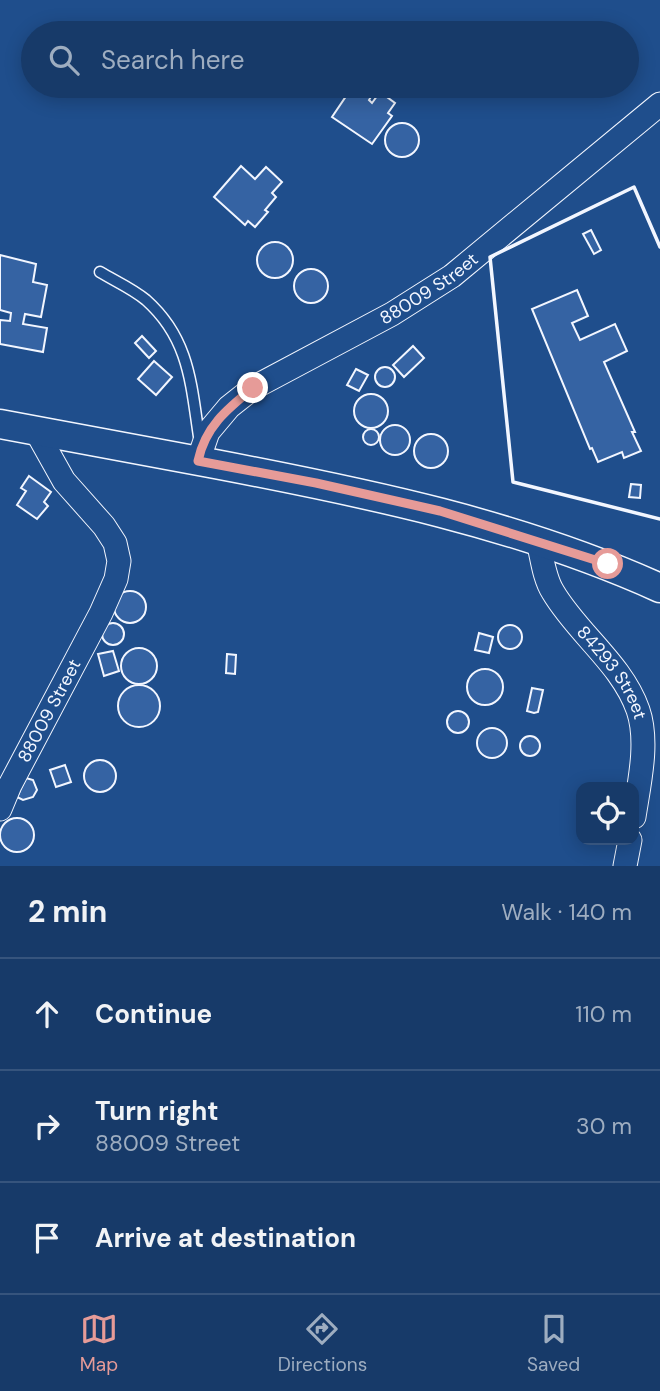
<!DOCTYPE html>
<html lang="en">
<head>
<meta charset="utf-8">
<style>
	body { margin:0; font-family:"DM Sans",sans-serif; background:#20416f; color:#f1f3f6 }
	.controls { position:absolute; right:21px; bottom:21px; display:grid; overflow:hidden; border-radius:14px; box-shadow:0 4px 18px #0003 }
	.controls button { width:63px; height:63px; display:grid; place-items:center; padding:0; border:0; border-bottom:2px solid #36547d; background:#173a69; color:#f1f3f6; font:35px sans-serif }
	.stop { position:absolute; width:21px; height:21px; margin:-16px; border:5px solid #e69b98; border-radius:50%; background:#fff }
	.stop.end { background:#e69b98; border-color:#fff; box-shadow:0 2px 7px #0008 }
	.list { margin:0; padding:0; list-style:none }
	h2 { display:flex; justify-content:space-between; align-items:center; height:91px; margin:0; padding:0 28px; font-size:30px }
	h2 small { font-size:23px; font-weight:400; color:#9eadc0 }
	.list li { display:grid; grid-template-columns:46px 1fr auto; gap:21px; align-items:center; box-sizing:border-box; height:112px; padding:0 28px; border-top:2px solid #36547d }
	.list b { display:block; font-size:26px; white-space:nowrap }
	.list p { margin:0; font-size:23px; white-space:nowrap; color:#9eadc0 }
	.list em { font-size:23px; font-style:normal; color:#9eadc0 }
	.icon { flex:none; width:38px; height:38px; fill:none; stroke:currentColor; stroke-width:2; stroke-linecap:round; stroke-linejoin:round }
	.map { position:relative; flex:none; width:660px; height:866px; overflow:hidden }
	.search { position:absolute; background:#173a69; box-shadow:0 4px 18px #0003; left:21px; right:21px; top:21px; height:77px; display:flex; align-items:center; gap:18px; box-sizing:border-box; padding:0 24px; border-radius:38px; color:#9eadc0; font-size:26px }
	.sheet { height:427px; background:#173a69 }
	nav { display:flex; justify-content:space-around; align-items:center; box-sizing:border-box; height:98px; border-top:2px solid #36547d; background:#173a69; font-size:19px; color:#9eadc0 }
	nav a { display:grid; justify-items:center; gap:4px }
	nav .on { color:#e69b98 }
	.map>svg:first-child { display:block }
	.building { fill:#3563a3; stroke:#f2f6ff; stroke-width:2 }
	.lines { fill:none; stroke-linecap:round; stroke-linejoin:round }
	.service-casing { stroke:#f2f6ff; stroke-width:13 }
	.minor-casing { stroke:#f2f6ff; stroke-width:25 }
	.tertiary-casing { stroke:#f2f6ff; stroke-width:31 }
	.service { stroke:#1f4e8c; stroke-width:10 }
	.minor { stroke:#1f4e8c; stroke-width:23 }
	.tertiary { stroke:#1f4e8c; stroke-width:28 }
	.wall { stroke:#f2f6ff; stroke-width:3.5 }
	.route { stroke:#e69b98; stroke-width:9 }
	.labels { text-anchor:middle; stroke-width:5; stroke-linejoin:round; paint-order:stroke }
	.street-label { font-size:18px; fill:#f2f6ff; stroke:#1f4e8c }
</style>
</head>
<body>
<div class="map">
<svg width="660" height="866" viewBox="0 0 660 866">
	<rect width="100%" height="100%" fill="#1f4e8c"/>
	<g class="building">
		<polygon points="357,86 369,86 375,90 369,100 372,103 380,92 395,103 388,113 392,116 372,144 332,117 351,89 354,91"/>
		<circle cx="402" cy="140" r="17"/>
		<polygon points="241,166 255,179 266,167 282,182 272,193 276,197 265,210 268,212 255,227 248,221 245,225 214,197"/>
		<polygon points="591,230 601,250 594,254 583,234"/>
		<circle cx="275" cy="260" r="18"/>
		<polygon points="0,255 36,264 33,282 47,285 41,317 25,314 23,324 47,328 43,352 0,344 0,320 10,321 11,313 0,310"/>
		<circle cx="311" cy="286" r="17"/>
		<polygon points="577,290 588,316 572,323 580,340 615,324 627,351 604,362 635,432 632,432 641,451 624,458 622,452 598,462 592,448 590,449 532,309"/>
		<polygon points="142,336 156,351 149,358 135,343"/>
		<polygon points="413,346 424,358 404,377 393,365"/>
		<polygon points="154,361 172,377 156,395 138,379"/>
		<circle cx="385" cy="377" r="10"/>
		<polygon points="356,369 368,375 359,391 347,385"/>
		<circle cx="371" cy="411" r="17"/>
		<circle cx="395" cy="440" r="15"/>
		<circle cx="371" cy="437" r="8"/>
		<circle cx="431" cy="451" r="17"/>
		<polygon points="29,476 51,492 44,502 48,506 37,519 17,505 26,491 21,488"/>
		<polygon points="631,484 641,485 640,498 629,497"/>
		<circle cx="130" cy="607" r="16"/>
		<circle cx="113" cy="634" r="11"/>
		<circle cx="510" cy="637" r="12"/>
		<polygon points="479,633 493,637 489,653 475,650"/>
		<circle cx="139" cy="666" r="18"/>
		<polygon points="113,651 119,671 104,676 98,654"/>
		<polygon points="227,654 236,655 235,674 226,673"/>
		<circle cx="485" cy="687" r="18"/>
		<circle cx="139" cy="706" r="21"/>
		<polygon points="532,688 543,690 538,712 534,713 527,711"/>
		<circle cx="458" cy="722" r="11"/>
		<circle cx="492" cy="743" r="15"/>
		<circle cx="530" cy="746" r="10"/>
		<circle cx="100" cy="776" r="16"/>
		<polygon points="65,765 71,782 56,787 50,770"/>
		<polygon points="26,778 33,780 37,790 33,797 23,800 17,797"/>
		<circle cx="17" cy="835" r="17"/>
	</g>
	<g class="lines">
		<defs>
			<path id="service" d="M100,272C115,281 133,289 146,300C191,340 191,387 200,443"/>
			<g id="minor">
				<path id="s1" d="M198,461L208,432L229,407L253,388L392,314L452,276L660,104"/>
				<path id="s2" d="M538,541C542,557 544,578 553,592C577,633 622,664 638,710C649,742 639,784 634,817"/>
				<path id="s3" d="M0,809L10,785L101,613L116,579L119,561L115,543L104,526L64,481L36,431"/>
				<polyline points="625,866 630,840"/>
			</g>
			<path id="tertiary" d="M0,424C72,437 143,451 215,464C367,493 518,524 660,588"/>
		</defs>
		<use href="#service" class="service-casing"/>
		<use href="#minor" class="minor-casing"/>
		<use href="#tertiary" class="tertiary-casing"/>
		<use href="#service" class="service"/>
		<use href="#minor" class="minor"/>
		<use href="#tertiary" class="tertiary"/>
		<polyline class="wall" points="660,247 634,187 490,257 513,482 660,519"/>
	</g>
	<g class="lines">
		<path class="route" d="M253,388C227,409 205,427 198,461L316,483L440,511L608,564"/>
	</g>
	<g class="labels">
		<g class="street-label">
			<text dy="6" stroke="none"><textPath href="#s1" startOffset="296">88009 Street</textPath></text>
			<text dy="6" stroke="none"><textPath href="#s2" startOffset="154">84293 Street</textPath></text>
			<text dy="6" stroke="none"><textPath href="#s3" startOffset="110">88009 Street</textPath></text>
		</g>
	</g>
</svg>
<div class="controls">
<button><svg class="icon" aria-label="locate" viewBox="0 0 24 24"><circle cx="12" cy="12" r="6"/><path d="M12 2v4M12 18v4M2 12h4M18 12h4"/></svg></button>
</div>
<div class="stop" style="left:608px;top:564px"></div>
<div class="stop end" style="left:253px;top:388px"></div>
<div class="search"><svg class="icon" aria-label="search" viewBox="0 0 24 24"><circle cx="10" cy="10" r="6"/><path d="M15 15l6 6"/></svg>Search here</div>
</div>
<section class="sheet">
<h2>2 min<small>Walk · 140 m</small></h2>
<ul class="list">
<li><svg class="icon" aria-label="ahead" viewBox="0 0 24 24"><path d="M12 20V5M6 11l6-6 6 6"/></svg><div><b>Continue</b></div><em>110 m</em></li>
<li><svg class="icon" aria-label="right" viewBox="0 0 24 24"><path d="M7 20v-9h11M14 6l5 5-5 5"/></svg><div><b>Turn right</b><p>88009 Street</p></div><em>30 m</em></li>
<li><svg class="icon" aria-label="arrive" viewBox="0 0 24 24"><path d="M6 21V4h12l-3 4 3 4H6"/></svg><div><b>Arrive at destination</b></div></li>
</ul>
</section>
<nav>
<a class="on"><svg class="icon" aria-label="map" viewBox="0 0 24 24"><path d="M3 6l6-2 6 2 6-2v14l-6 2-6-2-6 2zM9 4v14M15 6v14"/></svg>Map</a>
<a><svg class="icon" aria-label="directions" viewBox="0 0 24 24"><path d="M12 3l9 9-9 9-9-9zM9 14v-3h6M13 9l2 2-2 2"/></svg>Directions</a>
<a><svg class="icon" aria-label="saved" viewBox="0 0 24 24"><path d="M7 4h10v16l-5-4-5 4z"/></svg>Saved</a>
</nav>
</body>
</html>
